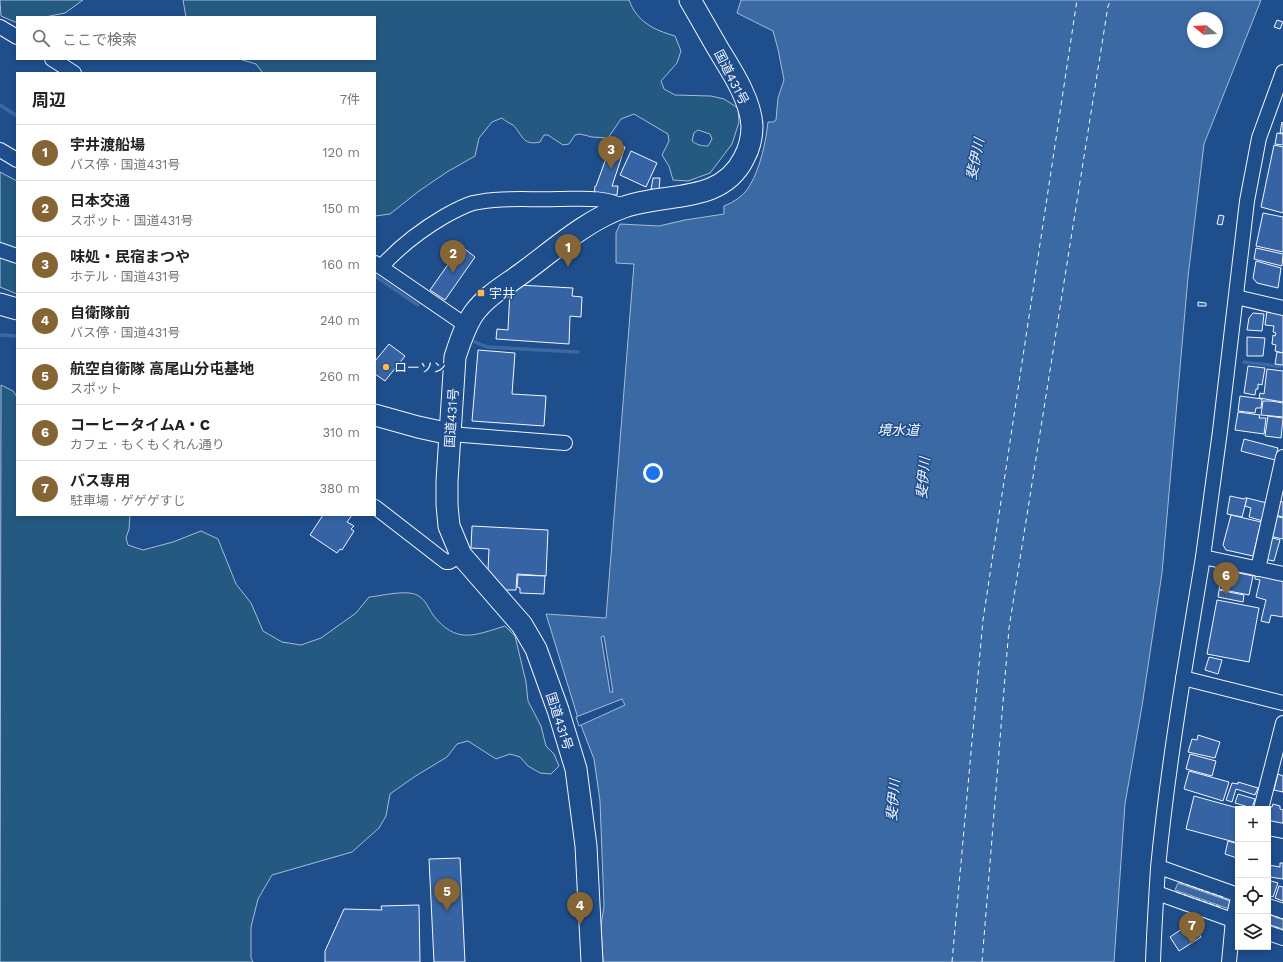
<!DOCTYPE html>
<html lang="ja">
<head>
<meta charset="utf-8">
<style>
	body { margin:0; font-family:"Work Sans","Noto Sans JP",sans-serif; background:#f6f6f6; color:#222 }
	.controls { position:absolute; right:12px; bottom:12px; display:grid; overflow:hidden; border-radius:0px; box-shadow:0 2px 6px #0003 }
	.controls button { width:36px; height:36px; display:grid; place-items:center; padding:0; border:0; border-bottom:1px solid #e0e0e0; background:#fff; color:#222; font:20px sans-serif }
	.compass { position:absolute; left:1187px; top:12px; width:36px; height:36px; border-radius:50%; background:#fff; box-shadow:0 2px 6px #0003; rotate:288deg }
	.you { position:absolute; left:653px; top:473px; width:14px; height:14px; margin:-10px; border:3px solid #fff; border-radius:50%; background:#1a73e8; box-shadow:0 0 0 6px #1a73e833 }
	.badge { display:grid; place-items:center; width:26px; height:26px; border-radius:50%; background:#856535; color:#fff; font-size:13px; font-weight:700 }
	.pin { position:absolute; translate:-50% -33px; filter:drop-shadow(0 1px 2px #0008) }
	.pin::after { content:''; position:absolute; top:21px; width:14px; height:12px; background:inherit; clip-path:polygon(0 0,100% 0,50% 100%) }
	.list { margin:0; padding:0; list-style:none }
	h2 { display:flex; justify-content:space-between; align-items:center; height:52px; margin:0; padding:0 16px; font-size:17px }
	h2 small { font-size:13px; font-weight:400; color:#767676 }
	.list li { display:grid; grid-template-columns:26px 1fr auto; gap:12px; align-items:center; box-sizing:border-box; height:56px; padding:0 16px; border-top:1px solid #e0e0e0 }
	.list b { display:block; font-size:15px; white-space:nowrap }
	.list p { margin:0; font-size:13px; white-space:nowrap; color:#767676 }
	.list em { font-size:13px; font-style:normal; color:#767676 }
	.icon { flex:none; width:22px; height:22px; fill:none; stroke:currentColor; stroke-width:2; stroke-linecap:round; stroke-linejoin:round }
	.map { position:relative; flex:none; width:1283px; height:962px; overflow:hidden }
	.search { position:absolute; background:#fff; box-shadow:0 2px 6px #0003; left:16px; top:16px; width:360px; height:44px; display:flex; align-items:center; gap:10px; box-sizing:border-box; padding:0 14px; border-radius:0px; color:#767676; font-size:15px }
	.panel { position:absolute; background:#fff; box-shadow:0 2px 6px #0003; left:16px; top:72px; width:360px; height:444px; border-radius:0px }
	.map>svg:first-child { display:block }
	.green { fill:#245a82; stroke:#a8bbd7; fill-rule:evenodd }
	.water { fill:#3b69a3; stroke:#a8bbd7; fill-rule:evenodd }
	.pier { fill:#1f4e8c; stroke:#a8bbd7 }
	.lines { fill:none; stroke-linecap:round; stroke-linejoin:round }
	.stream { stroke:#3b69a3; stroke-width:3.5 }
	.ferry { stroke:#f2f6ff; stroke-width:1; stroke-dasharray:5 4; stroke-linecap:butt }
	.building { fill:#3563a3; stroke:#f2f6ff }
	.minor-casing { stroke:#f2f6ff; stroke-width:16 }
	.highway-casing { stroke:#f2f6ff; stroke-width:23 }
	.minor { stroke:#1f4e8c; stroke-width:14 }
	.highway { stroke:#1f4e8c; stroke-width:21 }
	.fence { stroke:#f2f6ff; stroke-width:1; stroke-dasharray:5 2; stroke-linecap:butt }
	.poi-dot { fill:#ffb74d; stroke:#1f4e8c; stroke-width:1.5 }
	.labels { text-anchor:middle; stroke-width:3; stroke-linejoin:round; paint-order:stroke }
	.street-label { font-size:13px; fill:#f2f6ff; stroke:#1f4e8c }
	.poi-label { font-size:13px; fill:#f2f6ff; stroke:#1f4e8c; text-anchor:start }
	.water-label { font-size:14px; font-style:italic; fill:#f2f6ff; stroke:#1f4e8c }
</style>
</head>
<body>
<div class="map">
<svg width="1283" height="962" viewBox="0 0 1283 962">
	<rect width="100%" height="100%" fill="#1f4e8c"/>
	<g class="green">
		<polygon points="0,0 83,0 65,13 45,17 17,17 17,22 15,22 1,16"/>
		<path d="M183,0H629C637,22 654,30 675,36L681,51L677,63L661,81L664,89L675,95L711,96L724,99L738,108L739,122L732,144L710,173L688,181L673,180L669,166L662,155L669,141L668,134L634,114L621,119L608,138L592,137L580,134L575,135L569,144L563,145L548,135H544L540,142C522,146 523,135 513,125C509,123 505,121 502,118L492,122L479,138L475,156L447,172L419,191L390,214L375,216V73H263L256,64L239,59H375V17H186ZM698,130L710,134L712,139L708,146C702,146 697,145 692,141L694,133Z"/>
		<polygon points="0,172 17,181 17,294 0,287"/>
		<path d="M1,385L13,391L17,397V515H130L129,529L126,538L128,545L143,550L173,542L201,531L218,539L236,584L251,603L263,631L282,642L301,645L321,638L356,613L369,597C382,596 410,588 420,597C426,601 429,609 433,615C456,644 473,636 505,626L515,636L526,682L528,701L541,726L546,746L554,754L559,766L551,774L540,773L528,766L520,757L510,754L496,759L468,741L457,744L447,757L414,777L390,794L386,816L379,828L352,852L272,875L258,899L251,927V958L253,962H0Z"/>
	</g>
	<g class="water">
		<path d="M741,0H1261L1204,144L1188,277L1162,573L1142,706L1125,804L1114,962H603L601,926L604,906L600,801L594,759L577,715L546,614L606,618L634,264L616,263V233L620,224L659,226L685,220L724,214V206C734,202 745,195 750,185C760,169 766,141 768,122H773L776,120L778,98L784,80L778,49L773,31L737,13ZM1193,18H1217V42H1193Z"/>
		<polygon points="1178,883 1238,904 1238,912 1175,890"/>
		<polygon points="1268,914 1283,920 1283,929 1268,924"/>
	</g>
	<g class="pier">
		<polygon points="604,636 613,692 610,692 601,637"/>
		<polygon points="622,699 625,705 579,726 576,717"/>
	</g>
	<g class="lines">
		<g class="stream">
			<polyline points="0,105 17,116"/>
			<polyline points="375,276 418,305"/>
			<polyline points="0,335 17,336"/>
			<polyline points="470,340 487,347 578,352"/>
			<polyline points="1244,362 1283,367"/>
		</g>
		<g class="ferry">
			<polyline points="952,962 983,620 1077,0"/>
			<polyline points="982,962 1009,628 1108,6 1111,0"/>
		</g>
	</g>
	<g class="building">
		<polygon points="1277,20 1283,22 1280,29 1274,27"/>
		<polygon points="1282,122 1283,123 1283,133 1280,133"/>
		<polygon points="1277,133 1283,134 1283,145 1275,144"/>
		<polygon points="612,142 625,147 612,186 618,186 617,195 594,195 595,186 596,186"/>
		<polygon points="1274,145 1283,147 1283,213 1261,207"/>
		<polygon points="631,151 657,163 646,187 620,175"/>
		<polygon points="653,178 660,178 659,190 651,189"/>
		<polygon points="1263,213 1283,217 1283,252 1256,246"/>
		<polygon points="1219,215 1224,216 1222,225 1217,224"/>
		<polygon points="461,246 475,257 445,300 430,290"/>
		<polygon points="1256,248 1283,254 1282,266 1254,259"/>
		<polygon points="1256,261 1281,268 1278,288 1257,283 1253,278"/>
		<polygon points="518,285 573,288 572,296 582,297 581,317 570,316 569,344 496,339 497,329 508,330 510,290 517,290"/>
		<polygon points="1198,302 1206,303 1206,306 1198,306"/>
		<polygon points="1267,311 1283,314 1283,353 1275,351 1276,345 1272,344 1273,335 1275,336 1276,333 1273,332 1274,326 1265,325"/>
		<polygon points="1253,313 1264,314 1262,331 1247,330 1249,318"/>
		<polygon points="1247,337 1265,338 1263,356 1247,356"/>
		<polygon points="389,344 405,356 385,381 375,374 375,361"/>
		<polygon points="478,350 515,353 512,394 546,396 544,426 472,421"/>
		<polygon points="1277,352 1283,353 1283,365 1275,364"/>
		<polygon points="1248,366 1265,368 1262,385 1258,384 1258,389 1256,389 1255,395 1244,393"/>
		<polygon points="1267,369 1283,371 1283,402 1259,398 1260,393 1264,394"/>
		<polygon points="1240,396 1262,399 1261,408 1256,408 1255,413 1238,411"/>
		<polygon points="1263,401 1271,401 1283,403 1283,417 1261,415"/>
		<polygon points="1238,412 1260,415 1259,418 1266,418 1264,434 1235,430"/>
		<polygon points="1268,416 1283,418 1281,438 1265,436"/>
		<polygon points="1244,439 1278,448 1275,460 1241,451"/>
		<polygon points="1230,496 1244,499 1245,498 1247,498 1242,517 1227,514"/>
		<polygon points="1247,498 1267,503 1263,521 1249,517 1251,508 1245,506"/>
		<polygon points="1279,501 1283,502 1283,517 1275,515"/>
		<polygon points="323,515 352,515 347,522 354,526 351,529 354,531 342,550 340,549 337,553 310,535"/>
		<polygon points="1231,515 1261,522 1253,556 1226,550 1223,545"/>
		<polygon points="1275,516 1283,518 1283,539 1269,536"/>
		<polygon points="472,526 548,530 546,576 517,574 516,590 506,590 488,570 489,549 471,548"/>
		<polygon points="1269,537 1280,540 1274,561 1264,559"/>
		<polygon points="1225,570 1253,576 1249,595 1219,589 1223,572"/>
		<polygon points="518,575 545,576 544,594 520,593 520,588 517,587"/>
		<polygon points="1255,575 1283,581 1283,617 1271,615 1269,623 1261,621 1266,600 1256,597 1260,580 1255,579"/>
		<polygon points="1219,590 1244,595 1243,602 1218,597"/>
		<polygon points="1217,600 1259,608 1249,662 1207,654"/>
		<polygon points="1209,657 1222,660 1218,674 1205,670"/>
		<polygon points="1198,735 1220,742 1215,758 1188,752 1192,739 1197,740"/>
		<polygon points="1190,754 1216,761 1212,776 1186,769"/>
		<polygon points="1189,771 1229,782 1223,801 1184,789"/>
		<polygon points="1278,774 1283,776 1283,792 1274,790"/>
		<polygon points="1238,782 1258,788 1255,795 1236,789 1232,802 1226,800 1232,783 1238,784"/>
		<polygon points="1238,794 1255,799 1252,808 1235,803"/>
		<polygon points="1194,796 1241,809 1238,809 1238,843 1186,829"/>
		<polygon points="1273,804 1280,806 1280,809 1283,810 1283,825 1268,822 1270,807 1272,807"/>
		<polygon points="1228,841 1238,844 1237,858 1225,854"/>
		<polygon points="460,858 465,962 434,962 429,859"/>
		<polygon points="1280,863 1283,863 1283,879 1270,877 1269,879 1268,878 1268,865 1280,867"/>
		<polygon points="1268,880 1278,883 1273,897 1268,895"/>
		<polygon points="1279,886 1283,887 1283,901 1275,898"/>
		<polygon points="419,905 420,962 325,962 325,951 344,909 382,910 381,906"/>
		<polygon points="1192,922 1201,937 1179,951 1170,937"/>
	</g>
	<g class="lines">
		<defs>
			<g id="minor">
				<polyline points="0,27 17,37"/>
				<polyline points="52,59 74,73"/>
				<polyline points="1283,72 1259,138 1247,201 1220,431 1203,557 1283,574"/>
				<polyline points="0,150 17,160"/>
				<polyline points="0,250 17,256"/>
				<polyline points="375,263 467,326"/>
				<path d="M381,267C400,246 421,230 445,216C454,211 463,206 473,203C500,197 530,200 558,199C579,199 605,196 623,207"/>
				<polyline points="1236,297 1283,308"/>
				<polyline points="450,434 565,443"/>
				<polyline points="375,507 446,562 449,562 461,555"/>
				<polyline points="1258,569 1283,457"/>
				<polyline points="1183,678 1283,703"/>
				<polyline points="1261,809 1283,723"/>
				<polyline points="1268,828 1283,831"/>
				<polyline points="1159,867 1238,895"/>
				<polyline points="1157,893 1238,922"/>
				<polyline points="1268,906 1283,911"/>
				<polyline points="1268,933 1283,938"/>
				<path d="M1153,962C1154,931 1156,900 1158,868C1168,764 1186,660 1203,557"/>
				<polyline points="1229,962 1233,920 1238,898"/>
			</g>
			<g id="highway">
				<polyline points="0,304 17,309"/>
				<polyline points="375,415 418,427 450,434"/>
				<path d="M592,962L586,846L576,769L558,710L536,649L522,625L461,555L449,526L447,505V481L455,357C460,342 465,326 474,313C487,295 508,284 525,271C556,248 587,220 624,207C665,192 721,205 744,158C749,149 752,137 752,126C751,101 733,73 720,52C710,35 700,17 690,0"/>
			</g>
		</defs>
		<use href="#minor" class="minor-casing"/>
		<use href="#highway" class="highway-casing"/>
		<use href="#minor" class="minor"/>
		<use href="#highway" class="highway"/>
		<g class="fence">
			<polyline points="1179,882 1223,897"/>
			<polyline points="1176,892 1220,907"/>
			<polyline points="1268,914 1283,919"/>
			<polyline points="1268,924 1283,930"/>
		</g>
	</g>
	<g class="poi-dot">
		<rect x="477" y="289" width="8" height="8" rx="2"/>
		<circle cx="386" cy="367" r="4"/>
	</g>
	<g class="labels">
		<g class="street-label">
			<text transform="translate(732 77) rotate(63)" y="5">国道431号</text>
			<text transform="translate(451 418) rotate(-86)" y="5">国道431号</text>
			<text transform="translate(560 721) rotate(72)" y="5">国道431号</text>
		</g>
		<g class="poi-label">
			<text x="489" y="298">宇井</text>
			<text x="394" y="372">ローソン</text>
		</g>
		<g class="water-label">
			<text transform="translate(975 159) rotate(-78)" y="5">斐伊川</text>
			<text x="898" y="435">境水道</text>
			<text transform="translate(923 478) rotate(-85)" y="5">斐伊川</text>
			<text transform="translate(893 800) rotate(-85)" y="5">斐伊川</text>
		</g>
	</g>
</svg>
<div class="controls">
<button>+</button>
<button>−</button>
<button><svg class="icon" aria-label="locate" viewBox="0 0 24 24"><circle cx="12" cy="12" r="6"/><path d="M12 2v4M12 18v4M2 12h4M18 12h4"/></svg></button>
<button><svg class="icon" aria-label="layers" viewBox="0 0 24 24"><path d="M12 4l9 5-9 5-9-5zM3 14l9 5 9-5"/></svg></button>
</div>
<svg class="compass" viewBox="-18 -18 36 36"><path d="M0-13l5 13h-10z" fill="#e53935"/><path d="M0 13l5-13h-10z" fill="#767676"/></svg>
<div class="you"></div>
<div class="pin badge" style="left:568px;top:267px">1</div>
<div class="pin badge" style="left:453px;top:273px">2</div>
<div class="pin badge" style="left:611px;top:169px">3</div>
<div class="pin badge" style="left:580px;top:925px">4</div>
<div class="pin badge" style="left:447px;top:911px">5</div>
<div class="pin badge" style="left:1226px;top:595px">6</div>
<div class="pin badge" style="left:1192px;top:945px">7</div>
<div class="search"><svg class="icon" aria-label="search" viewBox="0 0 24 24"><circle cx="10" cy="10" r="6"/><path d="M15 15l6 6"/></svg>ここで検索</div>
<section class="panel">
<h2>周辺<small>7件</small></h2>
<ul class="list">
<li><span class="badge">1</span><div><b>宇井渡船場</b><p>バス停 · 国道431号</p></div><em>120 m</em></li>
<li><span class="badge">2</span><div><b>日本交通</b><p>スポット · 国道431号</p></div><em>150 m</em></li>
<li><span class="badge">3</span><div><b>味処・民宿まつや</b><p>ホテル · 国道431号</p></div><em>160 m</em></li>
<li><span class="badge">4</span><div><b>自衛隊前</b><p>バス停 · 国道431号</p></div><em>240 m</em></li>
<li><span class="badge">5</span><div><b>航空自衛隊 高尾山分屯基地</b><p>スポット</p></div><em>260 m</em></li>
<li><span class="badge">6</span><div><b>コーヒータイムA・C</b><p>カフェ · もくもくれん通り</p></div><em>310 m</em></li>
<li><span class="badge">7</span><div><b>バス専用</b><p>駐車場 · ゲゲゲすじ</p></div><em>380 m</em></li>
</ul>
</section>
</div>
</body>
</html>
